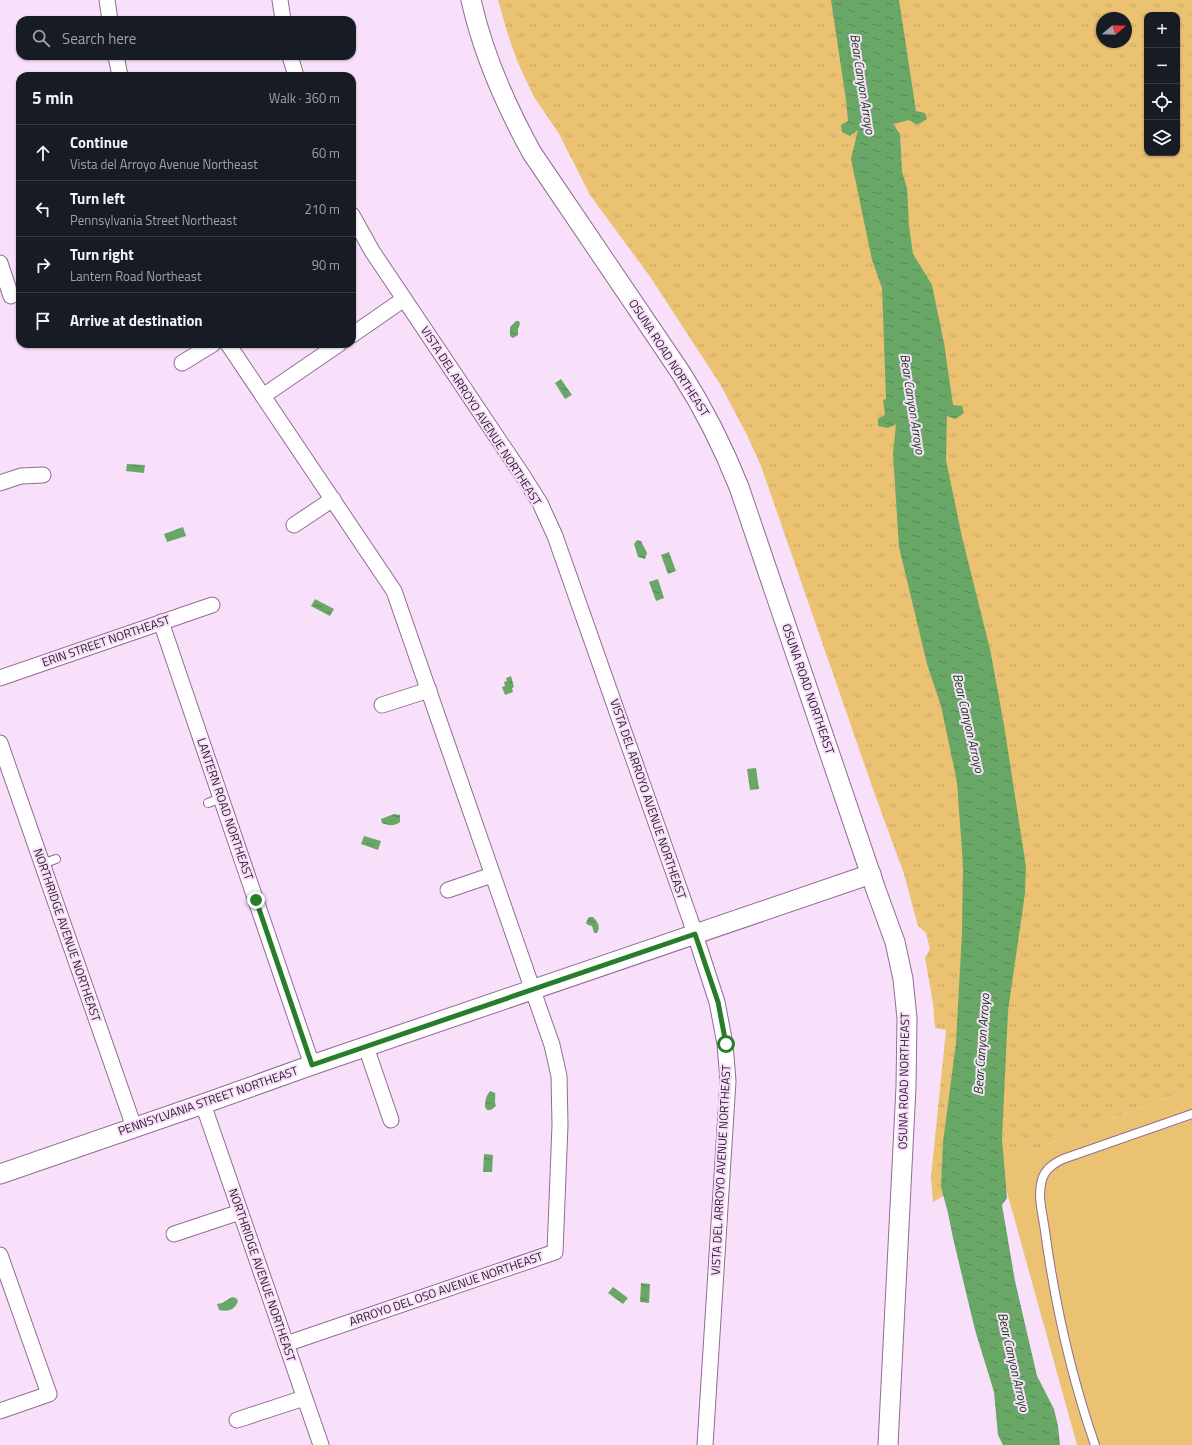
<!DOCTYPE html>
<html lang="en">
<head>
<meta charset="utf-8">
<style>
	body { margin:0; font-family:"Titillium Web",sans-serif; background:#20242c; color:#f1f3f6 }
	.controls { position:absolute; right:12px; top:12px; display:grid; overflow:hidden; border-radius:8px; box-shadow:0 1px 3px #0004 }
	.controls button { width:36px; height:36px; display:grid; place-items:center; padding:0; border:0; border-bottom:1px solid #363941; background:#171b24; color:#f1f3f6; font:20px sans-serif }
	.compass { position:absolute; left:1096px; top:12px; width:36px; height:36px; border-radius:50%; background:#171b24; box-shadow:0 1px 3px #0004; rotate:71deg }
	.stop { position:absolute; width:12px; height:12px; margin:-9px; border:3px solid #277d2a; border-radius:50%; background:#fff }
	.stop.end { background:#277d2a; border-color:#fff; box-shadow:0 1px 4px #0008 }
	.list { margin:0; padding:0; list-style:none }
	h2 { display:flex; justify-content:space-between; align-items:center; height:52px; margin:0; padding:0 16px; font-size:17px }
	h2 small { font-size:13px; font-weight:400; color:#9ea1a6 }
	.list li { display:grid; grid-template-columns:26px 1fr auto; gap:12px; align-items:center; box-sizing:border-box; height:56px; padding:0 16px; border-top:1px solid #363941 }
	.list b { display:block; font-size:15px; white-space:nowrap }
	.list p { margin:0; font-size:13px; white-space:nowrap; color:#9ea1a6 }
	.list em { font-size:13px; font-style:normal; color:#9ea1a6 }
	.icon { flex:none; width:22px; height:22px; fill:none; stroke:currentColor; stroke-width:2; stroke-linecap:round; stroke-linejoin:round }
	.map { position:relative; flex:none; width:1192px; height:1445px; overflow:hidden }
	.search { position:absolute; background:#171b24; box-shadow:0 1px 3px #0004; left:16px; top:16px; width:340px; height:44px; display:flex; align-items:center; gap:10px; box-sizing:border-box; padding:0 14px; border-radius:12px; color:#9ea1a6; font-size:15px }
	.panel { position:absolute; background:#171b24; box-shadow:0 1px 3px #0004; left:16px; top:72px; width:340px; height:276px; border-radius:12px }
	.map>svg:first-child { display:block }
	.grass { fill:url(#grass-tufts); fill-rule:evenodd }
	.green { fill:#eac272 }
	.water { fill:url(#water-ripples) }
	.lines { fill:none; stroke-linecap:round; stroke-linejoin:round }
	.service-casing { stroke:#906c93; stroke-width:10 }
	.minor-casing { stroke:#906c93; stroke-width:17 }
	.tertiary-casing { stroke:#906c93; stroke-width:21 }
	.service { stroke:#fff; stroke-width:8 }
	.minor { stroke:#fff; stroke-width:15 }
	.tertiary { stroke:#fff; stroke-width:19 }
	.route { stroke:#277d2a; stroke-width:5 }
	.labels { text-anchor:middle; stroke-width:4; stroke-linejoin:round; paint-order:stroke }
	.street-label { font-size:12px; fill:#281a2a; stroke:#f8e0fa }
	.water-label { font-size:13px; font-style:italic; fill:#144015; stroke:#f8e0fa }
</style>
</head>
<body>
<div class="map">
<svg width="1192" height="1445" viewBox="0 0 1192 1445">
	<defs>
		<pattern id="grass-tufts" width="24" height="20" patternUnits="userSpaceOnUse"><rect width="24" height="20" fill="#eac272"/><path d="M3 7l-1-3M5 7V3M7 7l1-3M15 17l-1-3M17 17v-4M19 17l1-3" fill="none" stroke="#c9a663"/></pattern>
		<pattern id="water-ripples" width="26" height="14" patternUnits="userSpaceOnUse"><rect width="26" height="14" fill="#69a767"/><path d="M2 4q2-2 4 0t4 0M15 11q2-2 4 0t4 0" fill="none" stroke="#568755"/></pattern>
	</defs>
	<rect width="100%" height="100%" fill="#f8e0fa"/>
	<path class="grass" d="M498,0H1192V1088L999,1163L933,1202L931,1177L946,1030L935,1028L933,1003L925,958L930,949L926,933L918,926L904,874L874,792L761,466L747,435L720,384L651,278L590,195L558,132L534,97L518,63L509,38ZM1147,15H1177V153H1147ZM1102,18H1126V42H1102Z"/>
	<polygon class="green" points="1192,1088 1192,1445 1077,1445 999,1163"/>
	<g class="water">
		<polygon points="831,0 899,0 916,111 925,113 927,119 917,125 909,120 893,124 900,134 902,172 907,188 909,226 913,254 932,285 944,343 953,405 962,406 964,413 955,419 947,416 946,460 962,537 990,649 1004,725 1026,867 1025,893 1008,1011 1002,1139 1007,1198 1002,1205 1015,1281 1037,1376 1054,1409 1058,1426 1060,1445 1003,1445 998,1435 994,1392 975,1330 953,1238 948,1213 941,1187 943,1142 956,1043 962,932 963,865 957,782 941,706 927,664 899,547 893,454 896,424 888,428 878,426 878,419 885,415 883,400 886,399 882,288 872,260 851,159 858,130 850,136 842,132 841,125 848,121 846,100"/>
		<polygon points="516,321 519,321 520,324 518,329 518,335 513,338 510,336 510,327"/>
		<polygon points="561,379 572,395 565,399 555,383"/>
		<polygon points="127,464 145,465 144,473 126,471"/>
		<polygon points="183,527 186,536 167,542 164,534"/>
		<polygon points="637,540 641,541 647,553 645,559 638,557 634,544"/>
		<polygon points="669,552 676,571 668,574 661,555"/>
		<polygon points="658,579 664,598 656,601 649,582"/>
		<polygon points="315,599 334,609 330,616 311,606"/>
		<polygon points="511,676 514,687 512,688 513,692 505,695 502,687 505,686 504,682 507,681 506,678"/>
		<polygon points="756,768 759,789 750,790 747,769"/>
		<path d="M394,814L400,815V822C395,826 389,826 382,823L381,819Z"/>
		<polygon points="364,836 381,841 378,850 361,844"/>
		<path d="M590,917H593C598,922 601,927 597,933H594L592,926L588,925L586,923L588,918Z"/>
		<path d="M490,1091L495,1093C496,1098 494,1101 496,1106L491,1110H487L485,1107C485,1101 486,1096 490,1091Z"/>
		<polygon points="484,1154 493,1155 492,1172 483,1172"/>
		<polygon points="641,1283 650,1284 649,1303 640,1302"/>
		<polygon points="613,1287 628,1298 623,1304 608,1293"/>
		<path d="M232,1297L236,1298L238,1301C235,1310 228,1312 219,1310L217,1304L222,1303Z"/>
	</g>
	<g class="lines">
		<defs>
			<g id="service">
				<polyline points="208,803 221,798"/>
				<polyline points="42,864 56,859"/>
				<path d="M1095,1445C1071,1376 1055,1304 1045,1231C1043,1215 1037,1196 1042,1180C1045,1169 1053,1164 1063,1159L1192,1114"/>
			</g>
			<g id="minor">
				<polyline points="107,0 110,20"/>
				<polyline points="280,0 283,20"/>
				<polyline points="116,56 120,76"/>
				<polyline points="290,56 296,76"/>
				<polyline points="352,215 372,251 523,476 540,503 555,536 690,919 717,1002 725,1044 728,1081 705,1445"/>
				<polyline points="0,263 11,296"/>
				<polyline points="352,335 404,299"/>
				<polyline points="228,344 394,591 538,1005 552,1045 559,1076 560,1125 555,1252 286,1344"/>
				<polyline points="182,363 213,344"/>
				<polyline points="263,396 339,344"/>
				<polyline points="0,483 21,476 43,475"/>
				<polyline points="294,525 333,499"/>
				<polyline points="161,622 312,1065"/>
				<polyline points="0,678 212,605"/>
				<polyline points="382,705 429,690"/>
				<polyline points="0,743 134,1127"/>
				<polyline points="448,890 492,875"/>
				<polyline points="366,1047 391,1120"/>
				<polyline points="203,1104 321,1445"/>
				<polyline points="174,1234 240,1212"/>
				<polyline points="0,1255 49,1394 0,1411"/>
				<polyline points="237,1420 304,1398"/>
			</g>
			<g id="tertiary">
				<path d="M471,0C483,54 505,104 532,153L681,373C704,409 723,447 739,487L876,890L895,942L903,979L907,1018L906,1087L888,1445"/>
				<polyline points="0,1174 203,1104 312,1065 871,874"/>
			</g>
		</defs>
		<use href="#service" class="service-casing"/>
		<use href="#minor" class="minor-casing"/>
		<use href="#tertiary" class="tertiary-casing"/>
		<use href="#service" class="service"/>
		<use href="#minor" class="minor"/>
		<use href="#tertiary" class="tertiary"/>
	</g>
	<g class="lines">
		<polyline class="route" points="256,900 312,1065 695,934 718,1002 726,1044"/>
	</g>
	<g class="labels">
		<g class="street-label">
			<text transform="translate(669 358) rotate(57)" y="4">OSUNA ROAD NORTHEAST</text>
			<text transform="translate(481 416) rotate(57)" y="4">VISTA DEL ARROYO AVENUE NORTHEAST</text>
			<text transform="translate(106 641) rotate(-19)" y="4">ERIN STREET NORTHEAST</text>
			<text transform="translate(808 689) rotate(71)" y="4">OSUNA ROAD NORTHEAST</text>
			<text transform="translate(648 799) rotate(71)" y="4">VISTA DEL ARROYO AVENUE NORTHEAST</text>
			<text transform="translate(225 809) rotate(71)" y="4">LANTERN ROAD NORTHEAST</text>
			<text transform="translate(67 935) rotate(71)" y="4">NORTHRIDGE AVENUE NORTHEAST</text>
			<text transform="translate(904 1081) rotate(-89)" y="4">OSUNA ROAD NORTHEAST</text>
			<text transform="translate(208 1101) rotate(-19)" y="4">PENNSYLVANIA STREET NORTHEAST</text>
			<text transform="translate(721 1170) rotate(-87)" y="4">VISTA DEL ARROYO AVENUE NORTHEAST</text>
			<text transform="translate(262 1275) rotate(71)" y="4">NORTHRIDGE AVENUE NORTHEAST</text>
			<text transform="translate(446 1289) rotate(-19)" y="4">ARROYO DEL OSO AVENUE NORTHEAST</text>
		</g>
		<g class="water-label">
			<text transform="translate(863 84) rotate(81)" y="5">Bear Canyon Arroyo</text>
			<text transform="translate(913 404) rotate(81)" y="5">Bear Canyon Arroyo</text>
			<text transform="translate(969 723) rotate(77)" y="5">Bear Canyon Arroyo</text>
			<text transform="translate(981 1044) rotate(-86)" y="5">Bear Canyon Arroyo</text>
			<text transform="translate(1014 1362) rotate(77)" y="5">Bear Canyon Arroyo</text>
		</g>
	</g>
</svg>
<div class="controls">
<button>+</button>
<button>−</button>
<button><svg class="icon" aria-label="locate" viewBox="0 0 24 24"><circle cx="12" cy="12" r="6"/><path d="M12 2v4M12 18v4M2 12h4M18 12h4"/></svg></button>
<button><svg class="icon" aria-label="layers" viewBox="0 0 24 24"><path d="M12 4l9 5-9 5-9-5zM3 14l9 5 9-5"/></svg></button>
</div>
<svg class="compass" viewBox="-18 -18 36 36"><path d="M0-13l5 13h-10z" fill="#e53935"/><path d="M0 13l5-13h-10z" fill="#9ea1a6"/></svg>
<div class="stop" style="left:726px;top:1044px"></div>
<div class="stop end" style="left:256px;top:900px"></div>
<div class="search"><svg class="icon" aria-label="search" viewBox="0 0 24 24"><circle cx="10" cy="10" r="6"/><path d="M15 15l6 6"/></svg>Search here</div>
<section class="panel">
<h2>5 min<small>Walk · 360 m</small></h2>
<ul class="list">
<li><svg class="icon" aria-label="ahead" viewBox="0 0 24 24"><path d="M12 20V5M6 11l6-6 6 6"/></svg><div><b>Continue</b><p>Vista del Arroyo Avenue Northeast</p></div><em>60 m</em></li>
<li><svg class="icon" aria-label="left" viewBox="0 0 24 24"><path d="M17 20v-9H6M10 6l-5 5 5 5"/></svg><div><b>Turn left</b><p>Pennsylvania Street Northeast</p></div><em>210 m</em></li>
<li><svg class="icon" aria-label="right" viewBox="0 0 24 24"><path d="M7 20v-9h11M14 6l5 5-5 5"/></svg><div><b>Turn right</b><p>Lantern Road Northeast</p></div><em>90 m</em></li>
<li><svg class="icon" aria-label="arrive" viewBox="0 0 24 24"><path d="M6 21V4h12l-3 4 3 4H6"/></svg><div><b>Arrive at destination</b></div></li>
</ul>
</section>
</div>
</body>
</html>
